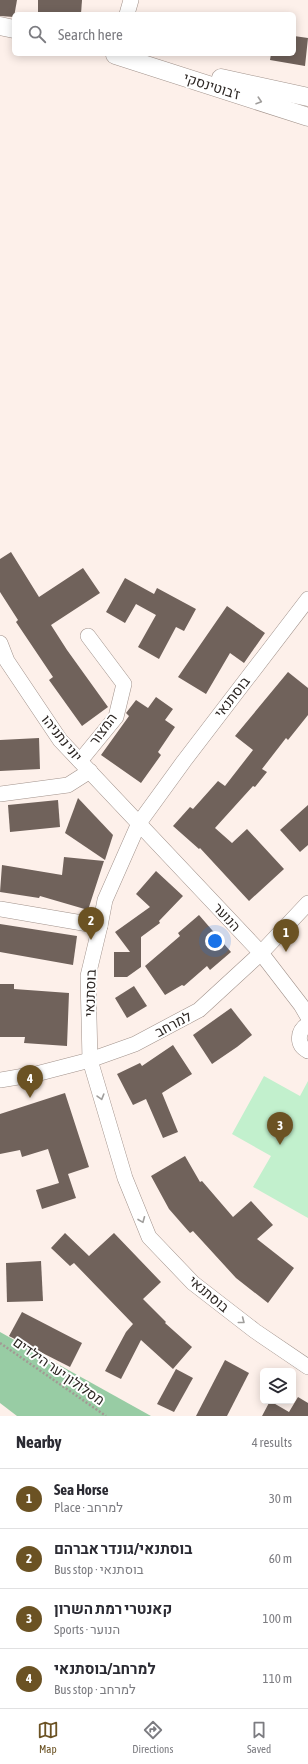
<!DOCTYPE html>
<html lang="en">
<head>
<meta charset="utf-8">
<style>
	body { margin:0; font-family:"Asap Condensed",Heebo,sans-serif; background:#f7f7f7; color:#2b2b33 }
	.controls { position:absolute; right:12px; bottom:12px; display:grid; overflow:hidden; border-radius:6px; box-shadow:0 2px 10px #0003 }
	.controls button { width:36px; height:36px; display:grid; place-items:center; padding:0; border:0; border-bottom:1px solid #e1e1e2; background:#fff; color:#2b2b33; font:20px sans-serif }
	.you { position:absolute; left:215px; top:941px; width:14px; height:14px; margin:-10px; border:3px solid #fff; border-radius:50%; background:#1a73e8; box-shadow:0 0 0 6px #1a73e833 }
	.badge { display:grid; place-items:center; width:26px; height:26px; border-radius:50%; background:#6b5223; color:#fff; font-size:13px; font-weight:700 }
	.pin { position:absolute; translate:-50% -33px; filter:drop-shadow(0 1px 2px #0008) }
	.pin::after { content:''; position:absolute; top:21px; width:14px; height:12px; background:inherit; clip-path:polygon(0 0,100% 0,50% 100%) }
	.list { margin:0; padding:0; list-style:none }
	h2 { display:flex; justify-content:space-between; align-items:center; height:52px; margin:0; padding:0 16px; font-size:17px }
	h2 small { font-size:13px; font-weight:400; color:#7c7c81 }
	.list li { display:grid; grid-template-columns:26px 1fr auto; gap:12px; align-items:center; box-sizing:border-box; height:60px; padding:0 16px; border-top:1px solid #e1e1e2 }
	.list b { display:block; font-size:15px; white-space:nowrap }
	.list p { margin:0; font-size:13px; white-space:nowrap; color:#7c7c81 }
	.list em { font-size:13px; font-style:normal; color:#7c7c81 }
	.icon { flex:none; width:22px; height:22px; fill:none; stroke:currentColor; stroke-width:2; stroke-linecap:round; stroke-linejoin:round }
	.map { position:relative; flex:none; width:308px; height:1416px; overflow:hidden }
	.search { position:absolute; background:#fff; box-shadow:0 2px 10px #0003; left:12px; right:12px; top:12px; height:44px; display:flex; align-items:center; gap:10px; box-sizing:border-box; padding:0 14px; border-radius:6px; color:#7c7c81; font-size:15px }
	.sheet { height:292px; background:#fff }
	nav { display:flex; justify-content:space-around; align-items:center; box-sizing:border-box; height:56px; border-top:1px solid #e1e1e2; background:#fff; font-size:11px; color:#7c7c81 }
	nav a { display:grid; justify-items:center; gap:2px }
	nav .on { color:#6b5223 }
	.map>svg:first-child { display:block }
	.green { fill:#c2f0cd }
	.forest { fill:#98cca4 }
	.building { fill:#70625b }
	.lines { fill:none; stroke-linecap:round; stroke-linejoin:round }
	.minor-casing { stroke:#a1928b; stroke-width:16 }
	.tertiary-casing { stroke:#a1928b; stroke-width:19 }
	.path { stroke:#a39994; stroke-width:2.5; stroke-dasharray:2 2; stroke-linecap:butt }
	.minor { stroke:#fff; stroke-width:15 }
	.tertiary { stroke:#fff; stroke-width:18 }
	.oneway { stroke:#a09e9c }
	.labels { text-anchor:middle; stroke-width:4; stroke-linejoin:round; paint-order:stroke }
	.street-label { font-size:14px; fill:#2d2724; stroke:#fff }
</style>
</head>
<body>
<div class="map">
<svg width="308" height="1416" viewBox="0 0 308 1416">
	<rect width="100%" height="100%" fill="#fdf0ea"/>
	<polygon class="green" points="264,1076 300,1096 308,1081 308,1218 253,1187 271,1156 232,1134"/>
	<polygon class="forest" points="0,1332 151,1416 17,1416 0,1403"/>
	<g class="building">
		<polygon points="0,0 17,0 14,17 0,16"/>
		<polygon points="38,0 82,0 81,14 38,14"/>
		<polygon points="294,36 308,38 305,66 270,60 271,54 294,54"/>
		<polygon points="11,552 39,597 83,568 100,593 51,625 67,650 108,707 82,726 49,680 53,677 16,622 18,620 0,592 0,559"/>
		<polygon points="125,578 154,594 157,588 196,609 184,631 176,627 159,659 138,647 156,615 136,604 125,623 106,612"/>
		<polygon points="227,606 265,633 244,663 230,653 206,694 178,677"/>
		<polygon points="288,672 308,688 308,715 288,740 286,738 262,769 267,772 255,787 253,786 215,828 232,843 247,829 284,869 249,901 200,848 199,849 173,826 190,807 193,809 218,781 225,786 253,750 235,736"/>
		<polygon points="156,697 173,709 165,720 175,727 158,752 161,755 141,783 101,755 129,716 126,713 136,700 148,708"/>
		<polygon points="39,738 40,769 0,771 0,740"/>
		<polygon points="78,798 113,835 105,860 65,833"/>
		<polygon points="58,800 60,827 10,832 8,805"/>
		<polygon points="308,805 308,845 300,852 280,830"/>
		<polygon points="64,857 104,861 88,910 40,896 39,898 0,892 2,865 62,875"/>
		<polygon points="156,871 183,896 159,921 160,923 141,937 141,967 127,977 114,977 114,952 130,952 115,932 150,907 136,894"/>
		<polygon points="199,915 231,952 210,970 207,966 184,986 182,985 165,995 145,966 180,936 178,933"/>
		<polygon points="0,924 77,936 73,965 0,952"/>
		<polygon points="0,984 14,984 14,989 69,993 67,1046 24,1043 25,1037 0,1037"/>
		<polygon points="134,986 147,1006 127,1018 115,998"/>
		<polygon points="231,1008 252,1035 237,1047 212,1064 193,1035"/>
		<polygon points="173,1045 192,1074 162,1093 178,1132 163,1138 146,1099 133,1105 117,1074 140,1063 142,1066"/>
		<polygon points="65,1093 89,1167 68,1174 76,1198 42,1209 36,1190 59,1183 48,1149 22,1157 20,1150 0,1154 0,1114"/>
		<polygon points="185,1156 200,1182 202,1181 233,1217 251,1201 273,1225 257,1239 294,1268 268,1303 236,1278 193,1231 190,1233 169,1209 151,1176"/>
		<polygon points="65,1233 89,1256 114,1233 161,1282 143,1299 166,1322 165,1323 192,1347 173,1369 141,1340 121,1379 105,1371 126,1332 133,1324 74,1263 70,1266 51,1248"/>
		<polygon points="41,1261 43,1301 7,1302 6,1263"/>
		<polygon points="22,1312 82,1343 70,1367 9,1336"/>
		<polygon points="225,1360 249,1373 227,1416 196,1416"/>
		<polygon points="176,1369 193,1378 174,1412 157,1404"/>
		<polygon points="298,1397 308,1403 308,1416 262,1416 270,1401 289,1412"/>
	</g>
	<g class="lines">
		<defs>
			<g id="minor">
				<polyline points="127,14 131,0"/>
				<polyline points="308,599 184,761 139,823 105,900 100,926 88,976 90,1060 125,1178 149,1237 193,1283 255,1331 308,1367"/>
				<polyline points="0,643 7,661 60,740 261,953 301,1005 308,1017"/>
				<polyline points="80,761 116,717 124,684 88,636"/>
				<polyline points="0,794 68,785 90,771"/>
				<polyline points="0,909 100,926"/>
				<path d="M308,1024C297,1031 296,1045 308,1051"/>
				<polyline points="0,1080 36,1074 90,1060 135,1044 199,1010 261,953 308,903"/>
			</g>
			<g id="tertiary">
				<polyline points="0,26 14,29"/>
				<polyline points="115,55 308,117"/>
				<polyline points="221,78 308,97"/>
			</g>
		</defs>
		<use href="#minor" class="minor-casing"/>
		<use href="#tertiary" class="tertiary-casing"/>
		<polyline class="path" points="0,1343 106,1416"/>
		<use href="#minor" class="minor"/>
		<use href="#tertiary" class="tertiary"/>
	</g>
	<defs><path id="oneway-chevron" d="M-2-3.5L2.5 0L-2 3.5" fill="none" stroke-width="1.6" stroke-linecap="round" stroke-linejoin="round"/></defs>
	<g class="oneway">
		<use href="#oneway-chevron" transform="translate(259 101) rotate(18)"/>
		<use href="#oneway-chevron" transform="translate(101 1097) rotate(74)"/>
		<use href="#oneway-chevron" transform="translate(142 1220) rotate(68)"/>
		<use href="#oneway-chevron" transform="translate(242 1321) rotate(38)"/>
	</g>
	<g class="labels">
		<g class="street-label">
			<text transform="translate(212 86) rotate(18)" y="5">ז'בוטינסקי</text>
			<text transform="translate(232 697) rotate(-52)" y="5">בוסתנאי</text>
			<text transform="translate(103 729) rotate(-54)" y="5">המצור</text>
			<text transform="translate(62 738) rotate(51)" y="5">יוני נתניהו</text>
			<text transform="translate(227 917) rotate(47)" y="5">הנוער</text>
			<text transform="translate(90 993) rotate(-88)" y="5">בוסתנאי</text>
			<text transform="translate(173 1024) rotate(-28)" y="5">למרחב</text>
			<text transform="translate(209 1294) rotate(40)" y="5">בוסתנאי</text>
			<text transform="translate(59 1371) rotate(35)" y="5">מסלולון יער הילדים</text>
		</g>
	</g>
</svg>
<div class="controls">
<button><svg class="icon" aria-label="layers" viewBox="0 0 24 24"><path d="M12 4l9 5-9 5-9-5zM3 14l9 5 9-5"/></svg></button>
</div>
<div class="you"></div>
<div class="pin badge" style="left:286px;top:952px">1</div>
<div class="pin badge" style="left:91px;top:940px">2</div>
<div class="pin badge" style="left:280px;top:1145px">3</div>
<div class="pin badge" style="left:30px;top:1098px">4</div>
<div class="search"><svg class="icon" aria-label="search" viewBox="0 0 24 24"><circle cx="10" cy="10" r="6"/><path d="M15 15l6 6"/></svg>Search here</div>
</div>
<section class="sheet">
<h2>Nearby<small>4 results</small></h2>
<ul class="list">
<li><span class="badge">1</span><div><b>Sea Horse</b><p>Place · למרחב</p></div><em>30 m</em></li>
<li><span class="badge">2</span><div><b>בוסתנאי/גונדר אברהם</b><p>Bus stop · בוסתנאי</p></div><em>60 m</em></li>
<li><span class="badge">3</span><div><b>קאנטרי רמת השרון</b><p>Sports · הנוער</p></div><em>100 m</em></li>
<li><span class="badge">4</span><div><b>למרחב/בוסתנאי</b><p>Bus stop · למרחב</p></div><em>110 m</em></li>
</ul>
</section>
<nav>
<a class="on"><svg class="icon" aria-label="map" viewBox="0 0 24 24"><path d="M3 6l6-2 6 2 6-2v14l-6 2-6-2-6 2zM9 4v14M15 6v14"/></svg>Map</a>
<a><svg class="icon" aria-label="directions" viewBox="0 0 24 24"><path d="M12 3l9 9-9 9-9-9zM9 14v-3h6M13 9l2 2-2 2"/></svg>Directions</a>
<a><svg class="icon" aria-label="saved" viewBox="0 0 24 24"><path d="M7 4h10v16l-5-4-5 4z"/></svg>Saved</a>
</nav>
</body>
</html>
